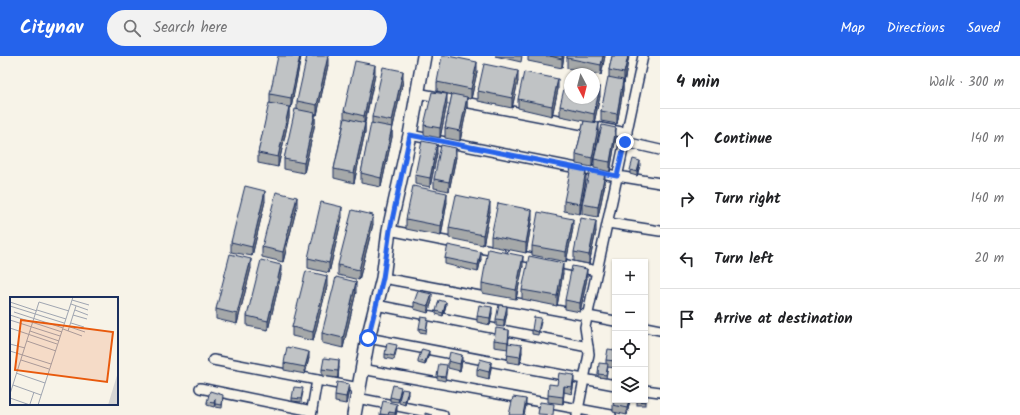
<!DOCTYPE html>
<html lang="en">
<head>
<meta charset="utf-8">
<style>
	body { margin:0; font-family:Kalam,sans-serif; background:#f2f2f2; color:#202124 }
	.controls { position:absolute; right:12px; bottom:12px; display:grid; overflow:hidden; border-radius:0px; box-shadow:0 1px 3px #0004 }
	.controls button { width:36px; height:36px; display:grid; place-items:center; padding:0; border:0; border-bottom:1px solid #e0e0e0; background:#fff; color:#202124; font:20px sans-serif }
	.compass { position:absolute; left:564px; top:12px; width:36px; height:36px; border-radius:50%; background:#fff; box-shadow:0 1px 3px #0004; rotate:173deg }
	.stop { position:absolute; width:12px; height:12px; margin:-9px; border:3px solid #2563eb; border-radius:50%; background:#fff }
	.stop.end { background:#2563eb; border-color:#fff; box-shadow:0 1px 4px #0008 }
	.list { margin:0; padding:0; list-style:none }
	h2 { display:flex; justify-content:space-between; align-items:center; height:52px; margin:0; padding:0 16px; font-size:17px }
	h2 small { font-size:13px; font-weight:400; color:#757577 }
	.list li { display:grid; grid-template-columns:26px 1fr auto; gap:12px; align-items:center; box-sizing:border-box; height:60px; padding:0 16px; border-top:1px solid #e0e0e0 }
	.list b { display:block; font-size:15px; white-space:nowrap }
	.list em { font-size:13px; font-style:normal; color:#757577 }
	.icon { flex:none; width:22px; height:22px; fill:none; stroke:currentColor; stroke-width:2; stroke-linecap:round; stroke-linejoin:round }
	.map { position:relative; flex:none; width:660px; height:359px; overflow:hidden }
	header { display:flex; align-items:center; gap:24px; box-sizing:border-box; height:56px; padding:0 20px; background:#2563eb; color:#fff }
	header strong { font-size:19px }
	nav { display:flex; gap:22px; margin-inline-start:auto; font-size:14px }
	.search { width:280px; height:36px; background:#f2f2f2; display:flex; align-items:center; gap:10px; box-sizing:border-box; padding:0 14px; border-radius:22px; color:#757577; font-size:15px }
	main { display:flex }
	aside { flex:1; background:#fff }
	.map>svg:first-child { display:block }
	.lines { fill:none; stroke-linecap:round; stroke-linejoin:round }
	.minor-casing { stroke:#1b2f5e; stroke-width:12 }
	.secondary-casing { stroke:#1b2f5e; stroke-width:16 }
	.minor { stroke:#f7f3e8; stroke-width:9 }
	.secondary { stroke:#f7f3e8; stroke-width:13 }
	.wall { fill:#a5a8a9; stroke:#1b2f5e }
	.shaded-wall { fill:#86888a; stroke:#1b2f5e }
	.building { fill:#c0c3c5; stroke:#1b2f5e }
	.route { stroke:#2563eb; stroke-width:5 }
	.inset-road { fill:none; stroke:#9fa5b1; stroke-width:1 }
	.view { fill:#e8590c; fill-opacity:0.15; stroke:#e8590c; stroke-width:2 }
	.inset-edge { fill:none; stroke:#1b2f5e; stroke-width:2 }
</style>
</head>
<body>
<header>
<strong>Citynav</strong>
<div class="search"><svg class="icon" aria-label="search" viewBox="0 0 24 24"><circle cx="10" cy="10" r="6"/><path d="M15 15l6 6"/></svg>Search here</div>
<nav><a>Map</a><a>Directions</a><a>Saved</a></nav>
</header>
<main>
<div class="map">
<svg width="660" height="359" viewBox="0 0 660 359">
	<rect width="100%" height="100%" fill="#f7f3e8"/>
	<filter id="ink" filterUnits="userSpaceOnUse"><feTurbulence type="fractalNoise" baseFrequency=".025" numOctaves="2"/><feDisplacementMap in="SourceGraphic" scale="8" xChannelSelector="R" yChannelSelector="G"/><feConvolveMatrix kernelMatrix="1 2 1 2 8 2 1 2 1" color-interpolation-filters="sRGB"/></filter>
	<g filter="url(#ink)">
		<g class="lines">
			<defs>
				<g id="minor">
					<polyline points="417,37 627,77"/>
					<polyline points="410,79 617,120 660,127"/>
					<polyline points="625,86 660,94"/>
					<polyline points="608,167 660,175"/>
					<polyline points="389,174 500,196"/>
					<polyline points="512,198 597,215"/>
					<polyline points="383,222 615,265"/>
					<polyline points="376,249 588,291"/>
					<polyline points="645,271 660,274"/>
					<polyline points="368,282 615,329"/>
					<polyline points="213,304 359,332"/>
					<polyline points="362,313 611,359"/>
					<polyline points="200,332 312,355"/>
					<polyline points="645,334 660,336"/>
					<polyline points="357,342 443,359"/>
					<polyline points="311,359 317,324"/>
					<polyline points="577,359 589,298 585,271 643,0"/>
				</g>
				<polyline id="secondary" points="354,359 368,282 383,222 389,174 410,79 424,0"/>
			</defs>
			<use href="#minor" class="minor-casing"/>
			<use href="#secondary" class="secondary-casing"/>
			<use href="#minor" class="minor"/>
			<use href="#secondary" class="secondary"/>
		</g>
		<g class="wall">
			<polygon points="301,0 291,52 289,51 289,61 278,111 258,107 258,97 270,47 270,38"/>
			<polygon points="495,0 522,0 521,6"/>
			<polygon points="528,0 564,0 562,12 528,5"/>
			<polygon points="567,0 605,0 601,19 567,12"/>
			<polygon points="612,0 629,0 624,27 623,27 623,34 617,68 601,65 601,55 609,22 609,14"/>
			<polygon points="328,9 317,59 315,59 315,67 304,117 284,113 284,103 297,53 297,45"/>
			<polygon points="477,16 471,43 467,42 467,51 460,85 445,82 445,72 452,39 437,35 437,26"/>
			<polygon points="375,19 365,67 365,76 354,127 334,122 334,113 344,65 344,55"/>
			<polygon points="403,25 392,75 392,81 381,131 361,127 361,117 372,67 372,61"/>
			<polygon points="518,25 512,52 478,45 478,35"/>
			<polygon points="558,33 552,60 518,52 518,43"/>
			<polygon points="600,40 594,67 599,77 592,111 576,108 576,98 584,65 560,60 560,50"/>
			<polygon points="447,48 440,82 424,79 424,69"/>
			<polygon points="616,81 610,116 594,112 594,103"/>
			<polygon points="437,97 430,131 415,128 415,119"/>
			<polygon points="456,101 449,135 434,132 434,123"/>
			<polygon points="640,109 637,120 630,118 630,114"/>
			<polygon points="586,124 580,158 564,155 564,145"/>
			<polygon points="605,127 598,161 582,158 582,148"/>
			<polygon points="265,145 252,200 231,196 231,186"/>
			<polygon points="447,146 441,180 406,173 406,163"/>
			<polygon points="297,150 283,206 262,201 262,191"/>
			<polygon points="490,155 483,189 449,182 449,172"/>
			<polygon points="342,161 329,217 308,212 308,202"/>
			<polygon points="532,163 526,197 491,190 491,180"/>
			<polygon points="373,168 359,224 338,219 338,209"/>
			<polygon points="573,172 566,206 532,199 532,190"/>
			<polygon points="596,175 589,208 574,205 574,196"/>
			<polygon points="445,202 481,203 478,216 445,208"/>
			<polygon points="523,210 516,243 482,237 482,227"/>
			<polygon points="251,212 237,268 216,263 216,253"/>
			<polygon points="563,217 557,250 522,243 522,234"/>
			<polygon points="281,219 268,274 247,270 247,260"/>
			<polygon points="587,222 580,256 565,253 565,244"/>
			<polygon points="327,230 313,285 292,280 292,271"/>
			<polygon points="356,236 343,292 322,287 322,277"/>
			<polygon points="432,245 428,257 414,253 414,246"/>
			<polygon points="446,249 443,260 436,258 436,255"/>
			<polygon points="492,257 490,269 477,266 477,260"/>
			<polygon points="507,257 504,271 496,270 496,263"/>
			<polygon points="428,266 426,277 419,276 419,272"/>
			<polygon points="541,266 538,279 532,278 532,274"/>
			<polygon points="509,281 508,287 522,296 520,308 507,306 508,293 494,291 494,284"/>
			<polygon points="397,292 394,304 385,302 385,298"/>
			<polygon points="615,294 615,312 608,311 606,322 598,321 598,318 606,308 606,304"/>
			<polygon points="429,298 425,309 418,307 418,304"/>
			<polygon points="309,302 305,318 284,314 284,307"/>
			<polygon points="448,305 462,305 460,315 448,312"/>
			<polygon points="339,311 338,322 322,320 322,313"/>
			<polygon points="491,312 489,323 477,320 477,313"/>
			<polygon points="447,313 445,325 437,323 437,320"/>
			<polygon points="574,325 572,338 564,336 563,348 548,346 548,339 557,329"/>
			<polygon points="349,334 346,348 335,346 335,339"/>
			<polygon points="401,334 398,346 390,345 390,341"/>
			<polygon points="303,336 301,346 292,345 292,342"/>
			<polygon points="408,338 405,349 399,347 399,344"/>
			<polygon points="223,343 222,352 215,351 215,346 214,351 207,349 207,346"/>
			<polygon points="630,344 627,359 613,356 613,349"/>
			<rect x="637" y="344" width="8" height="5"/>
			<polygon points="397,355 396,359 380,359 380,358"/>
		</g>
		<g class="shaded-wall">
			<polygon points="300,0 301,0 301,1 291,52 291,42"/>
			<polygon points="328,0 328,9 317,59 317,49"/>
			<polygon points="562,0 564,0 562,12"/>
			<polygon points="603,0 605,0 601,19 601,9"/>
			<polygon points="628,0 629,0 624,27 624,17"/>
			<polygon points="477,6 477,16 471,43 471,33"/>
			<polygon points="375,9 375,19 364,69 364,60"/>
			<polygon points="403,15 403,25 392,75 392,65"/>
			<polygon points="518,15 518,25 512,52 512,42"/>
			<polygon points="558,23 558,33 552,60 552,50"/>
			<polygon points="623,24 623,34 617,68 617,58"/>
			<polygon points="600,31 600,40 594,67 594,58"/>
			<polygon points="447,38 447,48 440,82 440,72"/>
			<polygon points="467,41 467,51 460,85 460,75"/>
			<polygon points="289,51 289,61 278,111 278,101"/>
			<polygon points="315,57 315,67 304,117 304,107"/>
			<polygon points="365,67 365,76 354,127 354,117"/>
			<polygon points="599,67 599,77 592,111 592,102"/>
			<polygon points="392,71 392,81 381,131 381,122"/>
			<polygon points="616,72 616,81 610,116 610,106"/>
			<polygon points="437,88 437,97 430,131 430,122"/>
			<polygon points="456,92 456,101 449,135 449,126"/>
			<polygon points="640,105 640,109 637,120 637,116"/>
			<polygon points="586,114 586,124 580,158 580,148"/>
			<polygon points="605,117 605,127 598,161 598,151"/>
			<polygon points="265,135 265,145 252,200 252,191"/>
			<polygon points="447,137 447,146 441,180 441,170"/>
			<polygon points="297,141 297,150 283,206 283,196"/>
			<polygon points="490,146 490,155 483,189 483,179"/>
			<polygon points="342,151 342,161 329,217 329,207"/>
			<polygon points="532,154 532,163 526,197 526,187"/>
			<polygon points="373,159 373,168 359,224 359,214"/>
			<polygon points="573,163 573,172 566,206 566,196"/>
			<polygon points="596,165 596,175 589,208 589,199"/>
			<polygon points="481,196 481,203 478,216 478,209"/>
			<polygon points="523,200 523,210 516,243 516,234"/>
			<polygon points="251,203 251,212 237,268 237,258"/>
			<polygon points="563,207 563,217 557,250 557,240"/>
			<polygon points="281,209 281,219 268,274 268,265"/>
			<polygon points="587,213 587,222 580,256 580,247"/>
			<polygon points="327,220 327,230 313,285 313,276"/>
			<polygon points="356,226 356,236 343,292 343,282"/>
			<polygon points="432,238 432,245 428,257 428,250"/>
			<polygon points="446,246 446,249 443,260 443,257"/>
			<polygon points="507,250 507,257 504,271 504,264"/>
			<polygon points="492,251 492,257 490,269 490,262"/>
			<polygon points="509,274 509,281 508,293 508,286"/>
			<polygon points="522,289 522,296 520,308 520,301"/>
			<polygon points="429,295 429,298 425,309 425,306"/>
			<polygon points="309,296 309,302 305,318 305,311"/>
			<polygon points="462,299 462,305 460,315 460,308"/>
			<polygon points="339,304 339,311 338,322 338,315"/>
			<polygon points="491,306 491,312 489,323 489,316"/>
			<polygon points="574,319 574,325 572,338 572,331"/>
			<polygon points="349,328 349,334 346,348 346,341"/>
			<polygon points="564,330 564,336 563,348 563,341"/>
			<polygon points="408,334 408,338 405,349 405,345"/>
			<polygon points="526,343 526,350 524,359 523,359"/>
			<polygon points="629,344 630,344 627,359 627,352"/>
			<polygon points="397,348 397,355 396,359 395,359"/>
		</g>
		<g class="building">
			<polygon points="278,0 300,0 291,42 270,38"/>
			<polygon points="307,0 328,0 317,49 297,45"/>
			<polygon points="442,0 448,0 477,6 471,33 437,26"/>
			<polygon points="550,0 562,0 562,3"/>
			<polygon points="567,0 603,0 601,9 567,2"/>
			<polygon points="612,0 628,0 624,17 609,14"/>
			<polygon points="355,5 375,9 364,60 344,55"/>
			<polygon points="484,8 518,15 512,42 478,35"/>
			<polygon points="383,11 403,15 392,65 372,61"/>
			<polygon points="524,16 558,23 552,50 518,43"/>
			<polygon points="608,21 623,24 617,58 601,55"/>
			<polygon points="566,24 570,24 570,42 594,42 594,30 600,31 594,58 560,50"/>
			<polygon points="432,36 447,38 440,72 424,69"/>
			<polygon points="452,38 467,41 460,75 445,72"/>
			<polygon points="269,47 289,51 278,101 258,97"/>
			<polygon points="295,53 315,57 304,107 284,103"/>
			<polygon points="345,62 365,67 354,117 334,113"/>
			<polygon points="584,65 599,67 592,102 576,98"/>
			<polygon points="371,67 392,71 381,122 361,117"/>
			<polygon points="602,69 616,72 610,106 594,103"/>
			<polygon points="422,85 437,88 430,122 415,119"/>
			<polygon points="441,89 456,92 449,126 434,123"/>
			<polygon points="633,103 640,105 637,116 630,114"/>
			<polygon points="571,111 586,114 580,148 564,145"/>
			<polygon points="590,114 605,117 598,151 582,148"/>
			<polygon points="245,130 265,135 252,191 231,186"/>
			<polygon points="413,130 447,137 441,170 406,163"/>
			<polygon points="276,136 297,141 283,196 262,191"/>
			<polygon points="456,139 490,146 483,179 449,172"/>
			<polygon points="321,146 342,151 329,207 308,202"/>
			<polygon points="498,147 532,154 526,187 491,180"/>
			<polygon points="352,154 373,159 359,214 338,209"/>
			<polygon points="538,156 573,163 566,196 532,190"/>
			<polygon points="581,162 596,165 589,199 574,196"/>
			<polygon points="448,189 481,196 478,209 445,202"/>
			<polygon points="488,193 523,200 516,234 482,227"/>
			<polygon points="230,198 251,203 237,258 216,253"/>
			<polygon points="529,200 563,207 557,240 522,234"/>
			<polygon points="261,204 281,209 268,265 247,260"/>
			<polygon points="572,210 587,213 580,247 565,244"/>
			<polygon points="306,215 327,220 313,276 292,271"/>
			<polygon points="336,221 356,226 343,282 322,277"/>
			<polygon points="418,235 432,238 428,250 414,246"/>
			<polygon points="439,244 446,246 443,257 436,255"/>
			<polygon points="479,249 492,251 490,262 477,260"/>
			<polygon points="499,249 507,250 504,264 496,263"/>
			<polygon points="421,261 428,262 426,274 419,272"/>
			<polygon points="534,261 541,262 538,276 532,274"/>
			<polygon points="496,272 509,274 508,286 494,284"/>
			<polygon points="387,287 397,289 394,300 385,298"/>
			<polygon points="508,287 522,289 520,301 507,299"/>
			<polygon points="287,291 309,296 305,311 284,307"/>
			<polygon points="422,293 429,295 425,306 418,304"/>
			<polygon points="608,293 615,294 615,305 606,304"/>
			<polygon points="450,296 462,299 460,308 448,305"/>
			<polygon points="324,302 339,304 338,315 322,313"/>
			<polygon points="480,303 491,306 489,316 477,313"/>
			<polygon points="599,307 608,308 606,319 598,318"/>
			<polygon points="439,308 447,309 445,321 437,320"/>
			<polygon points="559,317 574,319 572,331 564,330 563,341 548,339 549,328 557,329"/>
			<polygon points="337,326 349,328 346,341 335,339"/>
			<polygon points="393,329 401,331 398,343 390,341"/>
			<polygon points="294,331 303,332 301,343 292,342"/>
			<polygon points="402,333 408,334 405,345 399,344"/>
			<polygon points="210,335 223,339 222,349 215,348 215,343 214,347 207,346"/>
			<polygon points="615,340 615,344 629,344 627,352 613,349"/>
			<polygon points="513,341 526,343 523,359 509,359"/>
			<polygon points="637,344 645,344 645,346 637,345"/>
			<polygon points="383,345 397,348 395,357 389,356 388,359 380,358"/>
			<polygon points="540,346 554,348 553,359 538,358"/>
			<polygon points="425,357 432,359 425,359"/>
		</g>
	</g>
	<g class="lines" filter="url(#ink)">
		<polyline class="route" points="368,282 383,222 390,174 410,79 617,120 625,86"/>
	</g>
	<g transform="translate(10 241)">
		<rect width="108" height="108" fill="#f7f3e8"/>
		<path d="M108,75V108H98Z" fill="#d7d6d4"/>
		<path class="inset-road" d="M62,3L79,8M0,5L27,14M61,7L78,13M0,9L54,26M27,13L56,22M65,13L78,18M4,15L53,31M0,18L52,35M63,18L77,22M0,23L50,39M61,26L74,30M60,30L75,35M0,31L47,47M53,32L72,39M20,34L49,44M58,34L66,9M17,44L46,54M0,47L15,51M0,54L41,67M11,63L39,72M6,76L35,86M3,88L31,98M0,97L29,5L59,14M0,101L20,108M20,107L24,95M28,108L63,0"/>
		<path class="view" d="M11,23L103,35L97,85L5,73Z"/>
		<rect width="108" height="108" class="inset-edge"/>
	</g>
</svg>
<div class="controls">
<button>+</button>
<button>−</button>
<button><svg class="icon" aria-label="locate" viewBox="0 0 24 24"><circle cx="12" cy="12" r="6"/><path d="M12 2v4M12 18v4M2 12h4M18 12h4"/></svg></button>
<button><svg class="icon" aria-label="layers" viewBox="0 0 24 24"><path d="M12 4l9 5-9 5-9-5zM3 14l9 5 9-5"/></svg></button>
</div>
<svg class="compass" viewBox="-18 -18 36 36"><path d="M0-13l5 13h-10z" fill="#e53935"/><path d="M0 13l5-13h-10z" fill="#757577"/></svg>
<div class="stop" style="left:368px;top:282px"></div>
<div class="stop end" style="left:625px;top:86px"></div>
</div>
<aside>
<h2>4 min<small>Walk · 300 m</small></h2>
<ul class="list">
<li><svg class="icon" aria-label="ahead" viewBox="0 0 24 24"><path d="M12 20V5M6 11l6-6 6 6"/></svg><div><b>Continue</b></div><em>140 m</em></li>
<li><svg class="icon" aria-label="right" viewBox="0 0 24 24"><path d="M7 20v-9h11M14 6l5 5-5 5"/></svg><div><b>Turn right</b></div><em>140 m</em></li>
<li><svg class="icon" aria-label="left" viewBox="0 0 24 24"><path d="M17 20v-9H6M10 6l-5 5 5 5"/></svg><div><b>Turn left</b></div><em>20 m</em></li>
<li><svg class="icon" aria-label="arrive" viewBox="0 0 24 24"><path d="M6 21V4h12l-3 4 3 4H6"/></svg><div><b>Arrive at destination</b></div></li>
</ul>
</aside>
</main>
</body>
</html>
